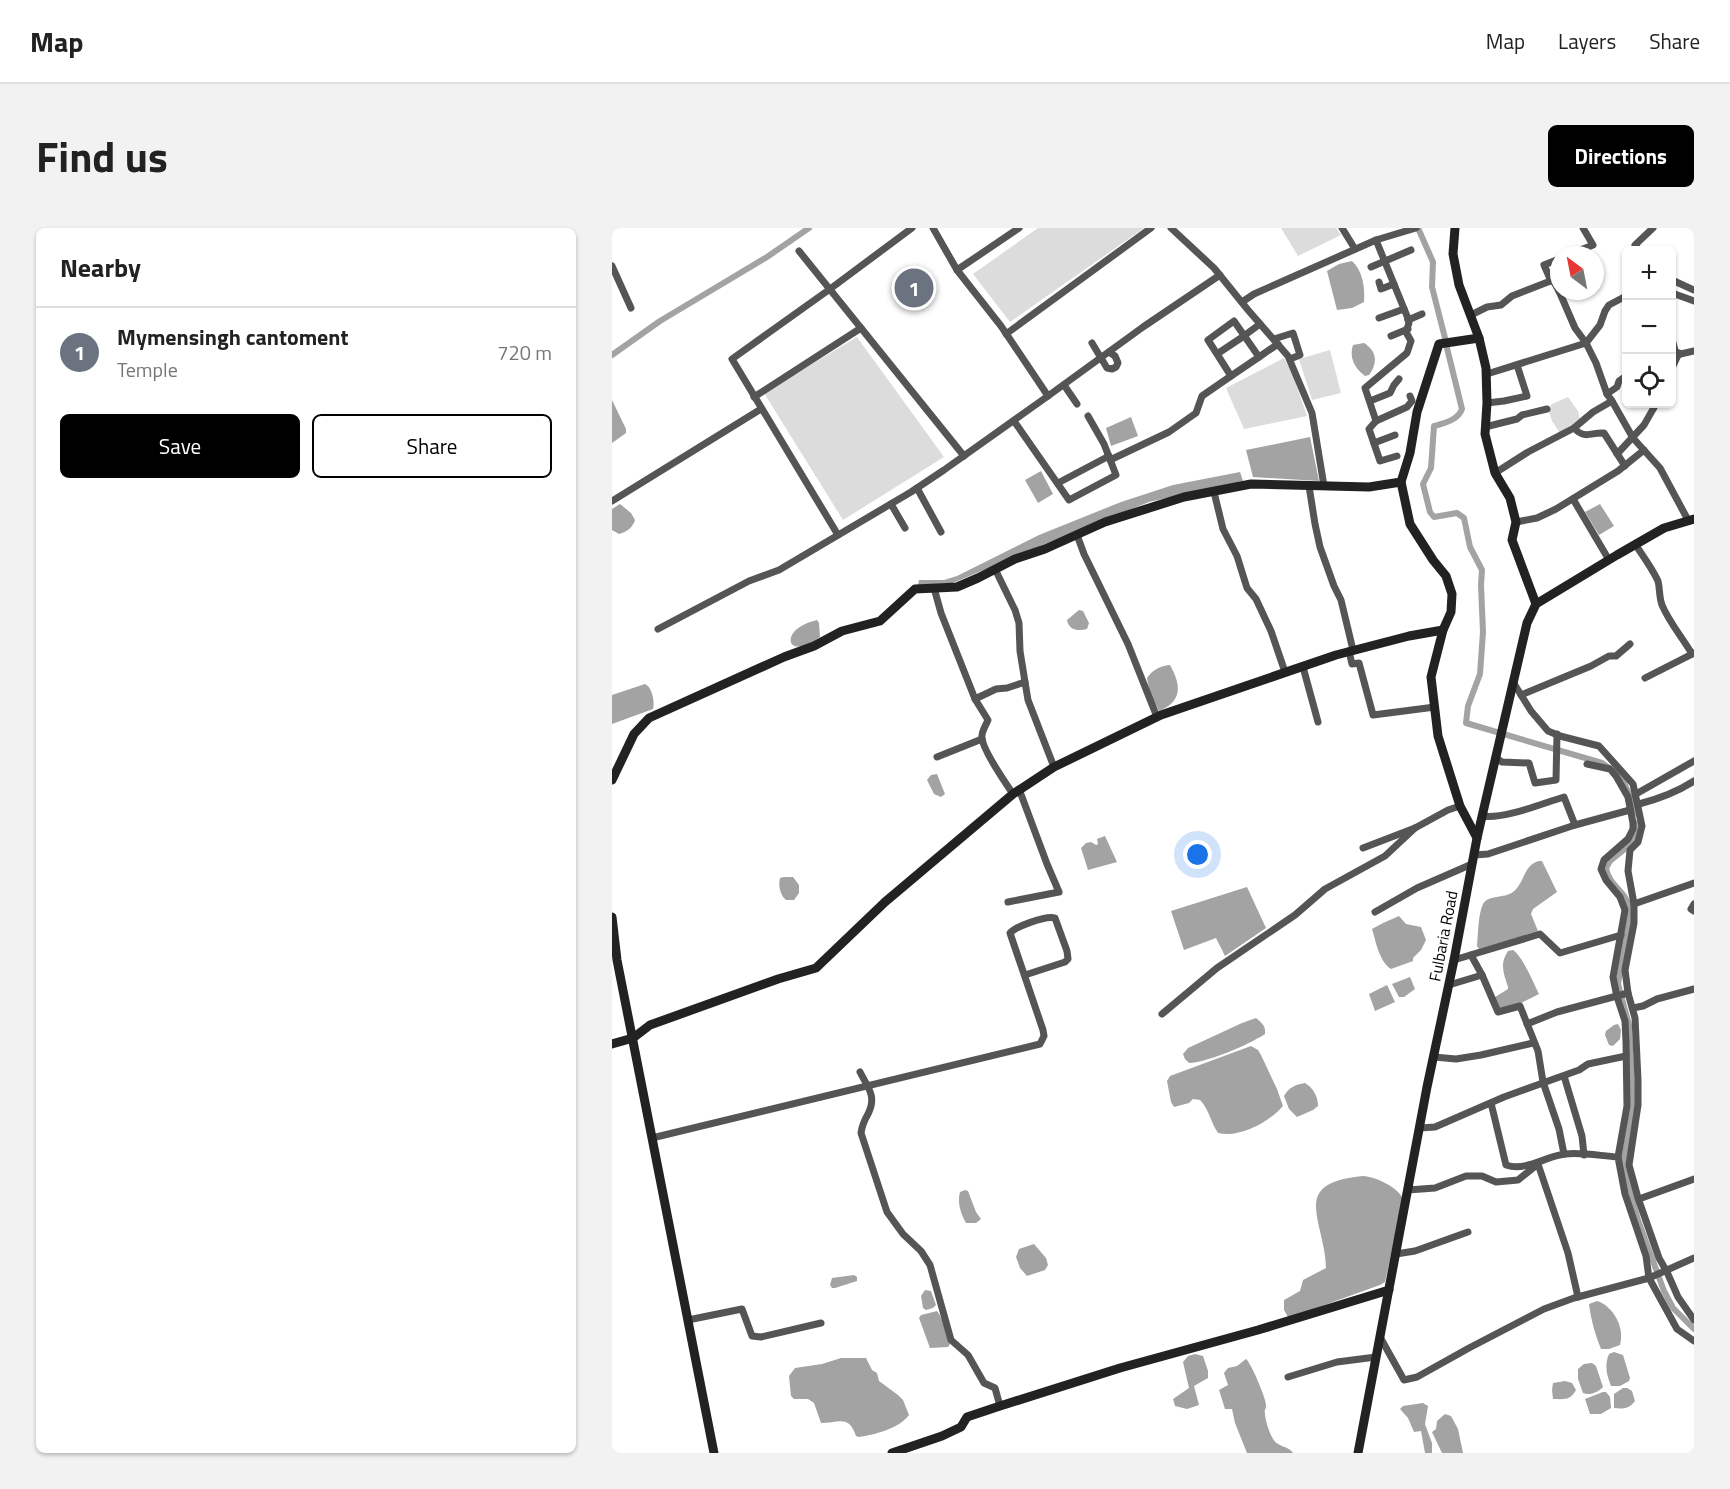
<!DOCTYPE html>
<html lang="en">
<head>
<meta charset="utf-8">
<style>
	body { margin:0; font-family:"Titillium Web",sans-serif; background:#f2f2f2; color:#222 }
	.controls { position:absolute; right:18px; top:18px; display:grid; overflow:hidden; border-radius:9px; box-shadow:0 2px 4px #0004 }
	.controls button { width:54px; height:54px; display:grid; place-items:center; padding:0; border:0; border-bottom:2px solid #e0e0e0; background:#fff; color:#222; font:30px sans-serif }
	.compass { position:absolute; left:938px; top:18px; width:54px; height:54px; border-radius:50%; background:#fff; box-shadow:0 2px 4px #0004; rotate:328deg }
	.you { position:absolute; left:586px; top:627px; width:21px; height:21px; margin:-15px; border:4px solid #fff; border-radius:50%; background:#1a73e8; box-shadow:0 0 0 9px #1a73e833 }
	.badge { display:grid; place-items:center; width:39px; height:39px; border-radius:50%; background:#000; color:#fff; font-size:20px; font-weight:700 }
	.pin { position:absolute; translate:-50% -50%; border:3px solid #fff; box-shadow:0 2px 6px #0006 }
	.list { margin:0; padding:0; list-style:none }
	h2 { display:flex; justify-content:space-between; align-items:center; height:78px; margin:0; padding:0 24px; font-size:26px }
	h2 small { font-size:20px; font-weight:400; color:#767676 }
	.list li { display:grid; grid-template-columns:39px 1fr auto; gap:18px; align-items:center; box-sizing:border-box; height:90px; padding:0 24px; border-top:2px solid #e0e0e0 }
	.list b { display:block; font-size:22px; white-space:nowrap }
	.list p { margin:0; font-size:20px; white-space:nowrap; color:#767676 }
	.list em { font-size:20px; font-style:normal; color:#767676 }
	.actions { display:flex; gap:12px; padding:18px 24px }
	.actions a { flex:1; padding:14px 0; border:2px solid #000; border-radius:9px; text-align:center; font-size:21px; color:#000 }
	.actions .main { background:#000; color:#fff }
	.icon { flex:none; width:33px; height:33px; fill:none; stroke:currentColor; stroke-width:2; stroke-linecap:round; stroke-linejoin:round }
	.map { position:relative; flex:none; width:1082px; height:1225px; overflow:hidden; border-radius:9px }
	header { display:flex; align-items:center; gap:36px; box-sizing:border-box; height:84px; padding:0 30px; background:#fff; border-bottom:2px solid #e0e0e0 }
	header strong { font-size:28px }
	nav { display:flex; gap:33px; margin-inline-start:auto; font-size:21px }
	.intro { display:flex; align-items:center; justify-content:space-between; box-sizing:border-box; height:144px; padding:0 36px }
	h1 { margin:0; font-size:42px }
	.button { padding:15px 27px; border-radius:9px; background:#000; color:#fff; font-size:21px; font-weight:700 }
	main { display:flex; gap:36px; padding:0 36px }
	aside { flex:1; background:#fff; border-radius:9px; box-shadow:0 2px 4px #0004 }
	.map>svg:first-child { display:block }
	.green { fill:#dcdcdc }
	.water { fill:#a3a3a3 }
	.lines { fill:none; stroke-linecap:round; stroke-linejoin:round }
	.canal { stroke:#a3a3a3; stroke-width:6 }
	.street { stroke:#555; stroke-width:7 }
	.secondary { stroke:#222; stroke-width:9 }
	.labels { text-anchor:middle; stroke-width:4.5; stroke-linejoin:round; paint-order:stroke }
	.street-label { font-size:16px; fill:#000; stroke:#fff }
</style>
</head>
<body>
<header>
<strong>Map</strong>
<nav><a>Map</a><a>Layers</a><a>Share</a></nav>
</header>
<div class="intro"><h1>Find us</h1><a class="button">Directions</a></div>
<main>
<aside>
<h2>Nearby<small></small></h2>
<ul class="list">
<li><span class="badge" style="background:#6b7280">1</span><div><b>Mymensingh cantoment</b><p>Temple</p></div><em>720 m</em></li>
</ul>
<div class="actions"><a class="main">Save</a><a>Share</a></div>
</aside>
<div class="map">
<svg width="1082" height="1225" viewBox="0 0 1082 1225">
	<rect width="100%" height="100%" fill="#fff"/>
	<g class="green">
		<polygon points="426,0 532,0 398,94 361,46"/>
		<polygon points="669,0 724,0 729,7 686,28"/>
		<polygon points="245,109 332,229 231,292 152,165"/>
		<polygon points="718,122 729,165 700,172 687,131"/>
		<polygon points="672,130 680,144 695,188 632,201 614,160"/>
		<polygon points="956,169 966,183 968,191 948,205 940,193 936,181 940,176"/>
	</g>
	<g class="water">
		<path d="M740,33C751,43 753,60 752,74L740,80L725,82L715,43L727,36Z"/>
		<path d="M752,115C765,123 766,135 757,147L753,148C742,140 737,129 741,117Z"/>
		<polygon points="0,172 14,201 14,205 0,215"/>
		<polygon points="519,189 526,208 499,218 494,200"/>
		<polygon points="698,209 707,253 641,249 634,222"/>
		<polygon points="429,243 441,266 426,275 413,252"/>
		<polygon points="628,244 631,253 537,274 445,311 341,355 306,357 307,352 332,352 345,348 427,307 509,274 561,257"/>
		<path d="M8,276L19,285L23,292C21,299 15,304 7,306L0,302V281Z"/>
		<polygon points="988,276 1002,298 987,307 973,284"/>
		<path d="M467,382L471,383L477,395L475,401C467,403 457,403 455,392Z"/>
		<path d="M205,392L207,395L208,409C174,435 165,401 205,392Z"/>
		<path d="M558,437C569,457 571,473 547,483L538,466L535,450C540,442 548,438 558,437Z"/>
		<path d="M33,456C40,459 43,474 41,481L0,496V467Z"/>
		<polygon points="325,546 333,566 329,569 322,566 315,552 319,547"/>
		<polygon points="493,608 505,634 476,642 469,620 474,615 479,614 484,617 486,616 485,611"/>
		<path d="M927,633H930L945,664L921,681L919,686L926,703L867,721L865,718C866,708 866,686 871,676C877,666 892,671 901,664C913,655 911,637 927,633Z"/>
		<path d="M172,649H181L187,657V665L182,672H174C168,667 166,657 168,650Z"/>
		<polygon points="635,659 654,700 613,728 604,710 572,722 559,683"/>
		<path d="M787,688L794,696L809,699L814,712L809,722L801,730V733L779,741C767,733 764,714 760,701L771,695Z"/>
		<path d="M901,722C911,729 921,754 927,766L907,776L887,783L883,769L896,761V759C892,746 887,736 896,723Z"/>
		<polygon points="798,749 803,761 792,769 787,769 780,756"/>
		<polygon points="775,757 783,774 763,783 757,766"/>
		<path d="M644,790C650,795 654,798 653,806C636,817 597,834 577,835L573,831L571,826L576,820L630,795Z"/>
		<polygon points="1006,796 1009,802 1008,811 1001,818 997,817 993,807 994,803 1002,797"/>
		<path d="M639,818L646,822L649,827L665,861L671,878C657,894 628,910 606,905C599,895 597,881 588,872L581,871L577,875L562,879L559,874L555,853L558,848Z"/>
		<path d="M693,855C701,860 706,868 706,878L701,882L685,889L677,881L672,868C677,859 683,857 693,855Z"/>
		<path d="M751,948C764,949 786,959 791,971L773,1054L768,1057L679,1089H676L672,1082V1072L688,1063L691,1052L714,1040C713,992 676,955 751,948Z"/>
		<path d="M353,962L356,963L364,984L369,991L364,995H354C349,986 345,975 348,964Z"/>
		<polygon points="422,1016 434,1030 436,1037 433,1042 415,1048 408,1040 404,1029 407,1021"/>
		<polygon points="242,1047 245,1049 245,1053 223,1060 220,1060 218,1057 220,1050"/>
		<polygon points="313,1062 319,1063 324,1077 321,1080 314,1082 311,1080 309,1068"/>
		<path d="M985,1073C1001,1078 1013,1099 1008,1117L997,1121H989C983,1106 979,1092 977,1076Z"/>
		<path d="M325,1083C332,1092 334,1105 338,1116L336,1119L318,1120L307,1090L309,1087Z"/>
		<path d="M1002,1124L1011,1127L1018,1150L1017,1153L1008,1158H999C995,1148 992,1137 997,1126Z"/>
		<polygon points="583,1126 591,1128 596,1143 596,1150 582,1158 587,1177 575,1181 563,1178 561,1171 577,1160 571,1134 576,1128"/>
		<path d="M229,1130H254L260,1142L265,1145L267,1153L286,1167L291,1172L297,1187C288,1200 262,1207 247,1209L244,1208C237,1186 226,1195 209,1195L202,1175L196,1171H182L179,1168L177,1148L183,1140L210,1136Z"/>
		<path d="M634,1131C639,1135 654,1170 654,1177C654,1184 652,1179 653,1186C653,1191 657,1204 660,1209C665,1220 676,1217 681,1225H635L623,1195L620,1181H613L607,1162L616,1157L612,1145L616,1140L625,1138Z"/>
		<path d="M980,1135L984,1138L991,1159C986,1164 978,1168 971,1165L966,1151V1141L972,1136Z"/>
		<path d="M953,1153L960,1155L964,1162C958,1173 952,1171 941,1171L940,1162L941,1155Z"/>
		<path d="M1011,1160H1015L1020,1163L1023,1173C1017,1181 1011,1181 1002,1180V1166Z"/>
		<polygon points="991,1164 994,1164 998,1169 999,1180 989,1186 978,1186 973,1171"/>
		<polygon points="811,1175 816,1178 813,1196 820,1215 820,1225 813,1225 809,1203 802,1204 796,1190 788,1181 791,1178"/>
		<polygon points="833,1186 839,1188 846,1201 851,1225 830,1225 820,1204 824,1201 825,1193"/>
	</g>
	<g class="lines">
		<g class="canal">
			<polyline points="806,0 821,34 820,59 833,110"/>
			<path d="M835,120L850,181C846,192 833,195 822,198L819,240L811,256L818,284L822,289L845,285L852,290L858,319L870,342L869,357L871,404L868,446L856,478L854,495L990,535L1009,548L1028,591L1019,616L998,633L994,640C997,659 1017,664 1018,684L1006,756L1017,797L1021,878L1011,937L1026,992L1052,1063L1061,1080L1082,1101"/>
			<polyline points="0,127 48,93 155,29 197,0"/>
		</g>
		<g class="street">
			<polyline points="559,0 602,40 636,82 676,128 700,185 712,258"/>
			<polyline points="730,0 743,21"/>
			<polyline points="764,12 795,88 797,95 794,104 799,113 795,125 753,160 764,193 757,201 768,233 785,228"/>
			<polyline points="1027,22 1023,17 1041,0"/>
			<polyline points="187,23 352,228"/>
			<polyline points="956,27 981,17 971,0"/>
			<polyline points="0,38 19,80"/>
			<polyline points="759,39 799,22"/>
			<polyline points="345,42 407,0"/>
			<polyline points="1060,52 1082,62"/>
			<polyline points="939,53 932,37 947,31"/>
			<polyline points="767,54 769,61 782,56"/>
			<polyline points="947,63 963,100 974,115 988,97 993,83 997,77 1014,68"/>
			<polyline points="1060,65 1082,73"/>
			<polyline points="630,74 642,66 764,12 804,0"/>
			<polyline points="859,87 875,79 889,77 900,68 941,52 947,63"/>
			<polyline points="767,90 792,81"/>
			<polyline points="796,92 810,86"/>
			<polyline points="394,106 539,0"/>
			<polyline points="779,108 796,101"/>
			<polyline points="662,111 681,105 688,127 678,131"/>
			<polyline points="1060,111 1064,126"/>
			<polyline points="480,115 495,140 500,141 504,139 506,135 503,128 497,124"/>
			<polyline points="605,126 619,148 647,129 622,93 596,112 605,126 629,110 648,96"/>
			<polyline points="1060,128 1082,123"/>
			<polyline points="647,129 666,116"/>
			<polyline points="1060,140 1067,125"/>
			<polyline points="875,146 974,115 984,135 995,166 1000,173 981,184 962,200 916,224 883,245"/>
			<polyline points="452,157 465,176"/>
			<polyline points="995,166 1005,159 1007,153 1014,148"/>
			<polyline points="436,168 531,99 608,47"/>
			<polyline points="142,169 249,100"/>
			<polyline points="758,173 778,165 782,157 787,151"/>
			<polyline points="1000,173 1021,210 1048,240 1076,292"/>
			<polyline points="875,175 892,173 915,168 905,137"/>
			<polyline points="402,193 457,272 504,247 492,216 476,188"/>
			<polyline points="764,193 795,179 800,173 798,168"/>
			<polyline points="873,199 905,191 910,187 935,181"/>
			<path d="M962,200C973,212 979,204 992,205L1013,238"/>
			<polyline points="762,215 783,207"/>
			<polyline points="1005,226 1032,197 1044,176"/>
			<polyline points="498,232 557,204 584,185 590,168 619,148"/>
			<polyline points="446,255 497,228"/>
			<polyline points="697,258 703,296 708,319 722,358 729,372 741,422"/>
			<polyline points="305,260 329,304"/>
			<polyline points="602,264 611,301 625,328 635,360 644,371 659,403 673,444"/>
			<polyline points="961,271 997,332"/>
			<polyline points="0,273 149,181"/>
			<polyline points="279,276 293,300"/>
			<polyline points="904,294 925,290 944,281 1006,243 1032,222"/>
			<polyline points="226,307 120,131 218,61 300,0"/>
			<polyline points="465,307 472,326 516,416 545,489"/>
			<path d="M1023,316C1031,328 1040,340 1046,353C1048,361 1047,369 1050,377C1057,394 1070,409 1080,426"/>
			<polyline points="383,341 403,382 407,395 408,423 413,454"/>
			<polyline points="322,360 329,385 363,471 384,461 395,460 413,454 416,472 442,539"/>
			<polyline points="46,401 137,353 167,342 299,264 332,242 436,168 389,98 345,42 321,0"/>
			<polyline points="737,423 740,436 747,435 761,487 823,479"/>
			<polyline points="691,439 706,494"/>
			<polyline points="1033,450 1082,425"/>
			<polyline points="901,454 919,483 936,503 948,508 987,518 1021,556 1030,598 1026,614 1018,622 1016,643 1022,676 1082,655"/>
			<polyline points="909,467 979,438 997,428 1004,428 1018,416"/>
			<path d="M363,471L376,492C374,497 369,504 370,510C371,523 393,554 401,566"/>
			<polyline points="325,529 370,511"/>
			<polyline points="884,530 890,534 917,535 923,555 944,552 945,506"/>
			<polyline points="975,536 998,541 1004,548 1016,569 1021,595 1021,601 1016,611 992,632 989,641 994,652 1008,669 1013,682 1001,749 1005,769 1013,793 1014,814 1015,878 1006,929"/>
			<polyline points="1024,566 1082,533"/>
			<path d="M1027,576C1046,571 1065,564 1082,553"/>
			<path d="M870,588C891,592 931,575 952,569L963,597"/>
			<polyline points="751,620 803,600 836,582 848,578"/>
			<polyline points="862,627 876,626 963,597 1018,582"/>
			<polyline points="396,674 447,664 435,636 407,561"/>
			<polyline points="1022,676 1022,695 1013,742 1016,765 1023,790 1026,852 1026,877 1017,937 1026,970 1047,1030 1055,1044 1066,1069 1082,1092"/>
			<polyline points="1082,676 1079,681 1082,683"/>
			<polyline points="763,684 805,660 860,636"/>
			<polyline points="842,732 928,706 948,725 1009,707"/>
			<polyline points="870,747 886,784 908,778 926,823 931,854 947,901 952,926"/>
			<polyline points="837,757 870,747 859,727"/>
			<polyline points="1021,780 1031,778 1045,771 1082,761"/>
			<polyline points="550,786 605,740 683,687 713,661 773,628 803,600"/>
			<polyline points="915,796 945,784 1016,765"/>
			<polyline points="822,829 844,831 869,827 921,815"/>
			<path d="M248,844C256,860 265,868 256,886C252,893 250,897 249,905L275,984L291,1006L309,1023L318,1037L339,1112L356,1127L372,1155L383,1160L388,1178"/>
			<polyline points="952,848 970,908 972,927"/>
			<path d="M879,875L894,937C914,944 934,928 953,926C970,924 989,928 1006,929L1013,966L1034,1028L1037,1050L1065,1101L1082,1113"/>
			<polyline points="808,900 823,899 892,869 967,842 976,836 1014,828"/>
			<path d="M40,910L428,816L432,808L431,802L398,705C403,699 434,687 443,690L455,723L456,731L453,734L413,747"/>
			<polyline points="796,962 823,960 854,948 870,948 884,954 906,952 926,936 956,1025 966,1069"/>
			<polyline points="1027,971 1082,951"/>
			<polyline points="784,1026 803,1023 856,1004"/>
			<polyline points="76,1092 130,1081 140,1108 149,1109 209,1095"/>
			<polyline points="768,1109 792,1152 805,1149 857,1120 932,1081 962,1070 1037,1050 1082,1030"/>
			<polyline points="676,1149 725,1134 764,1129"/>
		</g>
		<g class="secondary">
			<polyline points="843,0 841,26 847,57 867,110 874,140 875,175 873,206 883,245 898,270 904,294 900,312 924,376"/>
			<polyline points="789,254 798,296 821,332 834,348 840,366 839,384 831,402 819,449 826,508 848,578 865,610"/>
			<polyline points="0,552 22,506 37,490 172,429 202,418 230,403 268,393 303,361 345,359 366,350 403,331 433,321 493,294 572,269 639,256 757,259 789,254 798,225 805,184 827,116 867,110"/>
			<polyline points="0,689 5,732 102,1225"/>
			<polyline points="0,816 21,810 38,797 166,751 204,740 273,674 401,566 442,539 549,487 724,427 797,408 831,402"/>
			<polyline points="280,1225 330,1208 349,1199 355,1189 388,1178 508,1140 646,1102 777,1062"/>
			<polyline points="746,1225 815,859 842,732 865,610 915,395 924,376 1005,327 1052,300 1082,291"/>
		</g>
	</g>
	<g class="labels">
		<g class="street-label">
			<text transform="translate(831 708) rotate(-79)" y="6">Fulbaria Road</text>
		</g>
	</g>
</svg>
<div class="controls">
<button>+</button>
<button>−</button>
<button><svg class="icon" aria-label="locate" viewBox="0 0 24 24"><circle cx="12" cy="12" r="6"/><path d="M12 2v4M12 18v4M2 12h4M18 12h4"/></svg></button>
</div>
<svg class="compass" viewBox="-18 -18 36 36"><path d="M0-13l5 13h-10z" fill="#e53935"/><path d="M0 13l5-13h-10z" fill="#767676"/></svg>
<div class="you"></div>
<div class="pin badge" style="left:302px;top:60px;background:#6b7280">1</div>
</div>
</main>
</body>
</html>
